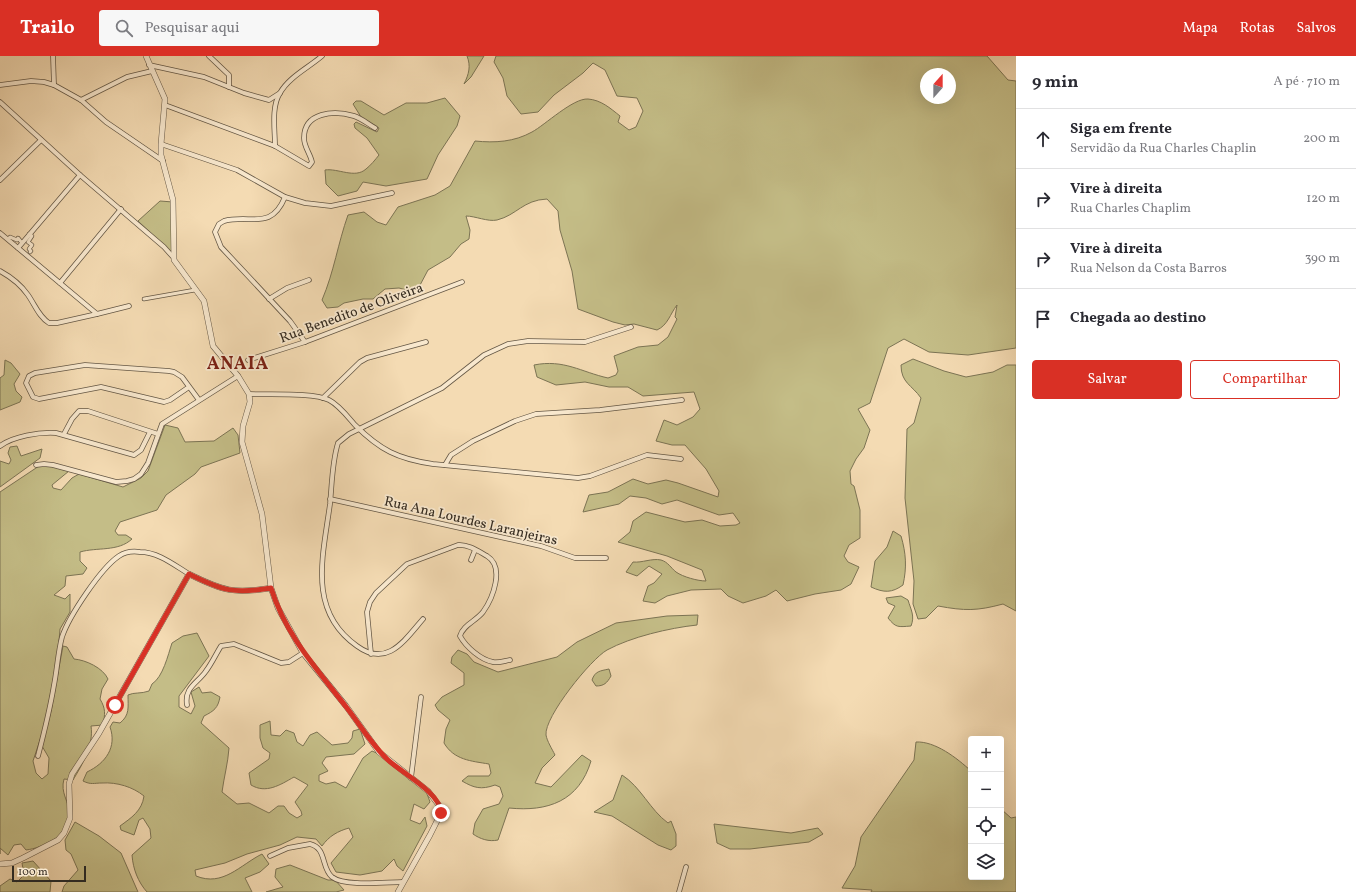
<!DOCTYPE html>
<html lang="pt">
<head>
<meta charset="utf-8">
<style>
	body { margin:0; font-family:Vollkorn,serif; background:#f7f7f7; color:#2b2b33 }
	.controls { position:absolute; right:12px; bottom:12px; display:grid; overflow:hidden; border-radius:4px; box-shadow:0 4px 16px #0002 }
	.controls button { width:36px; height:36px; display:grid; place-items:center; padding:0; border:0; border-bottom:1px solid #e1e1e2; background:#fff; color:#2b2b33; font:20px sans-serif }
	.compass { position:absolute; left:920px; top:12px; width:36px; height:36px; border-radius:50%; background:#fff; box-shadow:0 4px 16px #0002; rotate:21deg }
	.scale { position:absolute; left:12px; bottom:10px; width:74px; box-sizing:border-box; padding-left:4px; border:2px solid #342b20; border-top:0; font-size:11px; line-height:14px; white-space:nowrap; color:#342b20; -webkit-text-stroke:3px #f8e8ce; paint-order:stroke }
	.stop { position:absolute; width:12px; height:12px; margin:-9px; border:3px solid #d93025; border-radius:50%; background:#fff }
	.stop.end { background:#d93025; border-color:#fff; box-shadow:0 1px 4px #0008 }
	.list { margin:0; padding:0; list-style:none }
	h2 { display:flex; justify-content:space-between; align-items:center; height:52px; margin:0; padding:0 16px; font-size:17px }
	h2 small { font-size:13px; font-weight:400; color:#7c7c81 }
	.list li { display:grid; grid-template-columns:26px 1fr auto; gap:12px; align-items:center; box-sizing:border-box; height:60px; padding:0 16px; border-top:1px solid #e1e1e2 }
	.list b { display:block; font-size:15px; white-space:nowrap }
	.list p { margin:0; font-size:13px; white-space:nowrap; color:#7c7c81 }
	.list em { font-size:13px; font-style:normal; color:#7c7c81 }
	.actions { display:flex; gap:8px; padding:12px 16px }
	.actions a { flex:1; padding:9px 0; border:1px solid #d93025; border-radius:4px; text-align:center; font-size:14px; color:#d93025 }
	.actions .main { background:#d93025; color:#fff }
	.icon { flex:none; width:22px; height:22px; fill:none; stroke:currentColor; stroke-width:2; stroke-linecap:round; stroke-linejoin:round }
	.map { position:relative; flex:none; width:1016px; height:836px; overflow:hidden }
	header { display:flex; align-items:center; gap:24px; box-sizing:border-box; height:56px; padding:0 20px; background:#d93025; color:#fff }
	header strong { font-size:19px }
	nav { display:flex; gap:22px; margin-inline-start:auto; font-size:14px }
	.search { width:280px; height:36px; background:#f7f7f7; display:flex; align-items:center; gap:10px; box-sizing:border-box; padding:0 14px; border-radius:4px; color:#7c7c81; font-size:15px }
	main { display:flex }
	aside { flex:1; background:#fff }
	.map>svg:first-child { display:block }
	.green { fill:#c4bd87; stroke:#7c7454; fill-rule:evenodd }
	.lines { fill:none; stroke-linecap:round; stroke-linejoin:round }
	.pedestrian-casing { stroke:#645745; stroke-width:4.5 }
	.minor-casing { stroke:#645745; stroke-width:5.5 }
	.tertiary-casing { stroke:#645745; stroke-width:6 }
	.pedestrian { stroke:#f8e8ce; stroke-width:3 }
	.minor { stroke:#f8e8ce; stroke-width:4 }
	.tertiary { stroke:#f8e8ce; stroke-width:5 }
	.route { stroke:#d93025; stroke-width:5 }
	.labels { text-anchor:middle; stroke-width:3.5; stroke-linejoin:round; paint-order:stroke }
	.street-label { font-size:14px; fill:#342b20; stroke:#f8e8ce }
	.district-label { font-size:18px; font-weight:bold; letter-spacing:1px; fill:#7a1f14; stroke:#f8e8ce }
</style>
</head>
<body>
<header>
<strong>Trailo</strong>
<div class="search"><svg class="icon" aria-label="search" viewBox="0 0 24 24"><circle cx="10" cy="10" r="6"/><path d="M15 15l6 6"/></svg>Pesquisar aqui</div>
<nav><a>Mapa</a><a>Rotas</a><a>Salvos</a></nav>
</header>
<main>
<div class="map">
<svg width="1016" height="836" viewBox="0 0 1016 836">
	<rect width="100%" height="100%" fill="#f4dbb3"/>
	<filter id="stains"><feTurbulence type="fractalNoise" baseFrequency=".005" numOctaves="4"/><feColorMatrix values="0 0 0 0 .2 0 0 0 0 .09 0 0 0 0 .02 0 0 0 .5 -.17"/></filter>
	<radialGradient id="worn" r=".72"><stop offset=".6" stop-color="#630" stop-opacity="0"/><stop offset="1" stop-color="#630" stop-opacity=".3"/></radialGradient>
	<g class="green">
		<path d="M467,0H484L471,21L464,28C469,18 471,10 467,0Z"/>
		<path d="M496,0H987L1008,24L1016,25V292L968,299L929,296L904,283L888,292L870,347L858,353L870,374L864,392L856,403L850,415L851,428L854,430L860,454V482L849,489L844,500L848,506L859,511L851,528L841,534L815,538L787,545L776,534L766,540L743,547L728,540L721,533L691,534L667,540L655,547L643,545L648,530L654,527L662,518L649,510L637,520L626,516L633,506C642,507 652,502 661,504C668,506 671,512 676,516C683,521 698,525 706,525L702,514L667,500L618,486L630,476L633,465L646,456L685,466L702,464L720,470L736,469L740,467L733,457L719,459L677,444L662,448L646,442L630,440L619,448L583,456L589,439L608,436L633,423L648,428L666,424L678,427L718,441L719,435L706,413L685,389H672L656,385L664,364L677,369L693,361L700,353L694,336L643,340L628,331H609L585,326L556,329L537,321L534,309C564,303 581,316 608,322L616,319L618,315L614,300L638,291L658,289L668,281L677,263L675,261L677,249C670,258 668,269 657,274L634,268L625,269L613,266L578,253L572,215L560,174L558,155L547,143C523,144 517,159 497,164C488,166 475,160 466,160L470,174L469,183L461,188L450,201L428,214L419,231L414,236L399,232L385,233L373,243H363L344,247L338,251L327,252L322,244C334,216 338,187 348,159L364,156L377,166L386,169L398,151L435,139L450,130L475,85C495,87 514,86 532,76C545,69 573,42 588,43C601,44 610,52 620,60L618,66L629,74L636,71L643,55L637,42L617,40L605,14L593,7L583,17L554,39L538,56L521,58L507,40L503,22L494,6ZM926,18H950V42H926Z"/>
		<path d="M445,42L460,60L457,70L438,99L427,123L386,130L363,126L357,135L338,140L326,128L325,114C338,112 355,123 366,113C371,109 375,104 379,99L367,82L355,72L354,68L356,66L377,76L379,72L361,61L353,48L356,45H361L384,59L406,47H427Z"/>
		<polygon points="160,145 173,146 173,198 138,165"/>
		<path d="M913,303L944,315L966,321L993,316L1007,309H1016V555L1003,548C977,555 965,555 938,550L926,562L918,563L913,548L914,525L905,442L907,373L914,367L921,342C912,329 901,327 901,309Z"/>
		<polygon points="5,304 11,307 20,318 14,328 16,335 22,341 20,346 0,354 0,322 4,319"/>
		<path d="M165,369L178,372L185,386L214,385L233,372L238,379L240,397L201,411L195,418L166,439L157,454L120,466L115,475L118,479H126L132,483C118,496 97,491 80,496V505L87,512L83,518L66,520L65,530L54,539L65,543L70,538V556L60,573L58,597L45,669L33,705L36,717L42,723L48,718L49,702L42,690L51,655L63,590L67,591L74,603C86,604 103,612 108,623L102,633L100,643C106,653 105,658 103,669L91,670C94,689 82,709 73,724L64,723C60,737 69,745 70,759C70,779 43,792 26,794L21,788L14,789L8,799L0,792V798V436L42,408L69,415L52,429L53,432L61,434L72,422L79,418L123,431L141,422L148,415Z"/>
		<polygon points="17,390 21,400 42,393 40,402 0,431 0,405 9,408 11,404 8,397 10,391"/>
		<path d="M893,475L901,480C906,497 907,511 903,529C892,537 884,537 871,531L875,505L887,491Z"/>
		<path d="M901,540L908,544C911,554 915,560 911,570C898,571 896,572 888,562L895,550L888,547L886,542Z"/>
		<path d="M698,559L697,569C669,572 631,581 607,594C591,603 544,661 546,679C547,685 552,693 555,699L542,712L535,727L551,731L582,699L591,705C579,745 548,756 509,752L498,784C489,786 480,783 473,778L475,767L483,753L499,748L503,740L500,731L495,729C481,734 474,732 462,725L468,720H489L491,717L489,708C471,705 454,704 444,687L446,673L450,664L438,654L435,649L442,641L464,629V617L451,607L452,601L458,594L467,598L474,606L498,616L557,601L577,586L616,567L667,560Z"/>
		<path d="M197,577L209,600L179,640V651L191,658L195,650L191,636L199,631L202,637L211,636L220,641C218,652 214,655 204,660L201,667L229,692C228,707 224,721 222,736L237,748L249,747L269,757L278,750H284L289,757L297,762L302,759L301,755L295,746L308,729L294,721C280,729 266,738 251,729L249,717L269,703L270,697L263,692L260,682V669L270,665L271,679L280,680L286,674L294,677L297,686L303,690L310,679L317,676L332,689L348,687L352,682L353,675L360,673L365,688L354,698L326,701L322,707L328,715L319,719V725L326,728L335,726L346,732L363,702L372,695L381,699L426,735L430,746L424,753L414,748L410,764L420,768L425,761L427,770L403,815L397,810L394,803L382,815L360,819L336,816L331,807L353,781L349,772C338,775 329,780 322,790L316,783L297,781L280,789L247,798L225,807L195,814L196,820C223,831 240,809 262,798L269,808L260,816L245,822L252,836H147C138,826 133,813 132,799L151,782L150,773L143,762L139,764L134,779L121,774L120,770C131,762 142,755 144,740C133,731 117,726 102,727C94,727 91,729 83,725L87,716C106,707 117,691 110,671L113,666L120,667C130,659 128,651 128,639C134,636 141,638 149,635L152,628C163,621 168,599 172,587L183,580Z"/>
		<path d="M609,613L611,620C607,627 604,630 596,630L592,624C595,615 600,615 609,613Z"/>
		<path d="M916,686C935,685 957,702 971,715V821H1001V753L1011,762L1016,761V836H871L872,834L842,832L855,810L861,781L914,704Z"/>
		<path d="M622,719C641,731 650,754 668,767L671,765L676,778V790L671,794L658,789L612,760L594,756L613,744Z"/>
		<polygon points="75,766 99,780 121,797 138,836 62,836 64,830 78,814 71,798 66,794 65,784"/>
		<polygon points="714,768 791,777 818,772 823,778 809,786 750,793 730,793 717,787"/>
		<polygon points="33,805 51,825 50,836 0,836 0,830 10,823 17,826 24,819 22,807"/>
		<polygon points="290,809 328,824 335,824 344,834 336,836 266,836 283,831 275,821 276,813"/>
	</g>
	<g class="lines">
		<defs>
			<g id="pedestrian">
				<polyline points="29,178 32,180 28,186 32,189 29,193 31,195 30,196"/>
				<polyline points="8,183 10,181 17,184 18,182 22,187"/>
				<polyline points="144,243 195,234"/>
			</g>
			<g id="minor">
				<polyline points="53,0 54,29"/>
				<polyline points="209,0 229,19 229,31"/>
				<polyline points="149,9 204,21 244,37 269,44 280,37"/>
				<polyline points="0,29 31,25 44,26 54,29 81,44 106,66 163,105"/>
				<polyline points="81,44 127,21 152,15"/>
				<polyline points="0,46 80,119 164,191 173,201"/>
				<path d="M165,49L275,90L309,110L312,106C310,97 304,91 304,82C304,56 334,54 354,60C361,62 368,68 375,72"/>
				<polyline points="161,88 237,114 285,141 305,147 331,150 392,137"/>
				<path d="M275,90C275,74 271,51 280,37C289,21 308,12 322,0"/>
				<polyline points="0,124 41,84"/>
				<path d="M285,141C271,175 251,158 224,165L219,168L215,176L221,191L290,265L305,286"/>
				<polyline points="0,177 97,258 129,250"/>
				<polyline points="18,192 80,119"/>
				<path d="M0,215C11,221 21,229 28,239C35,249 39,261 49,267H57L97,258"/>
				<polyline points="60,227 121,153"/>
				<polyline points="269,243 287,232 309,224"/>
				<polyline points="248,304 305,286 462,226"/>
				<polyline points="189,331 170,344 164,346 101,331 39,343 33,341 26,327 29,320 35,317 85,309 169,315 174,316 182,321 199,344"/>
				<path d="M249,338C267,339 314,336 329,344C339,349 348,361 355,369C380,394 398,403 433,408L578,422L590,420L647,399L681,403"/>
				<polyline points="323,342 360,306 367,302 426,286"/>
				<polyline points="64,378 72,363 79,355 88,355 158,378"/>
				<path d="M0,390C14,380 39,376 56,377L134,399L141,394L150,376"/>
				<polyline points="36,409 44,408 53,409 116,426 127,425 134,423 141,418 148,407 162,368 238,320"/>
				<polyline points="445,409 451,399 473,385 515,365 536,358 600,354 682,344"/>
				<polyline points="330,443 541,490 575,502 606,502"/>
				<polyline points="471,504 475,494"/>
				<path d="M423,563C404,585 387,612 357,590C307,555 323,500 330,448C332,428 332,406 338,387L349,378L442,332L484,299L508,288L528,285L585,286L631,271"/>
				<path d="M371,598L367,556L370,546L376,537L407,508L458,489C468,488 478,495 487,500C505,511 493,542 483,556C476,565 463,569 460,580C466,591 481,604 493,606C499,607 504,605 510,604"/>
				<path d="M187,649C184,631 198,627 206,615C212,607 216,598 221,590L234,588L281,607L289,606L303,597"/>
				<path d="M38,700C44,677 50,653 54,629C57,614 58,596 62,581C69,560 101,512 119,500C125,496 133,495 140,496C158,496 174,509 189,518"/>
				<polyline points="411,722 421,641"/>
				<path d="M270,800L288,792L310,788C327,792 321,812 332,821C345,831 386,826 403,826"/>
				<polyline points="679,836 686,811"/>
			</g>
			<g id="tertiary">
				<polyline points="146,0 165,43 161,88 161,99 173,144 174,204 204,245 213,290 238,320 249,338 250,346 243,370 242,386 262,458 271,532 278,552 303,597 346,650 379,696 428,735 441,752 441,757 430,779 398,836"/>
				<path d="M0,808L12,807L23,802L58,784L64,777L70,762L69,728L72,718L99,677L189,518C223,535 234,538 271,532"/>
			</g>
		</defs>
		<use href="#pedestrian" class="pedestrian-casing"/>
		<use href="#minor" class="minor-casing"/>
		<use href="#tertiary" class="tertiary-casing"/>
		<use href="#pedestrian" class="pedestrian"/>
		<use href="#minor" class="minor"/>
		<use href="#tertiary" class="tertiary"/>
	</g>
	<g class="lines">
		<path class="route" d="M115,649L189,518C223,535 234,538 271,532C286,580 317,613 347,652C361,670 372,689 388,704C402,717 441,737 441,757"/>
	</g>
	<g class="labels">
		<g class="street-label">
			<text transform="translate(351 256) rotate(-20)" y="5">Rua Benedito de Oliveira</text>
			<text transform="translate(471 464) rotate(13)" y="5">Rua Ana Lourdes Laranjeiras</text>
		</g>
		<g class="district-label">
			<text x="238" y="313">ANAIA</text>
		</g>
	</g>
	<rect width="100%" height="100%" filter="url(#stains)"/>
	<rect width="100%" height="100%" fill="url(#worn)"/>
</svg>
<div class="controls">
<button>+</button>
<button>−</button>
<button><svg class="icon" aria-label="locate" viewBox="0 0 24 24"><circle cx="12" cy="12" r="6"/><path d="M12 2v4M12 18v4M2 12h4M18 12h4"/></svg></button>
<button><svg class="icon" aria-label="layers" viewBox="0 0 24 24"><path d="M12 4l9 5-9 5-9-5zM3 14l9 5 9-5"/></svg></button>
</div>
<svg class="compass" viewBox="-18 -18 36 36"><path d="M0-13l5 13h-10z" fill="#e53935"/><path d="M0 13l5-13h-10z" fill="#7c7c81"/></svg>
<div class="scale">100 m</div>
<div class="stop" style="left:115px;top:649px"></div>
<div class="stop end" style="left:441px;top:757px"></div>
</div>
<aside>
<h2>9 min<small>A pé · 710 m</small></h2>
<ul class="list">
<li><svg class="icon" aria-label="ahead" viewBox="0 0 24 24"><path d="M12 20V5M6 11l6-6 6 6"/></svg><div><b>Siga em frente</b><p>Servidão da Rua Charles Chaplin</p></div><em>200 m</em></li>
<li><svg class="icon" aria-label="right" viewBox="0 0 24 24"><path d="M7 20v-9h11M14 6l5 5-5 5"/></svg><div><b>Vire à direita</b><p>Rua Charles Chaplim</p></div><em>120 m</em></li>
<li><svg class="icon" aria-label="right" viewBox="0 0 24 24"><path d="M7 20v-9h11M14 6l5 5-5 5"/></svg><div><b>Vire à direita</b><p>Rua Nelson da Costa Barros</p></div><em>390 m</em></li>
<li><svg class="icon" aria-label="arrive" viewBox="0 0 24 24"><path d="M6 21V4h12l-3 4 3 4H6"/></svg><div><b>Chegada ao destino</b></div></li>
</ul>
<div class="actions"><a class="main">Salvar</a><a>Compartilhar</a></div>
</aside>
</main>
</body>
</html>
